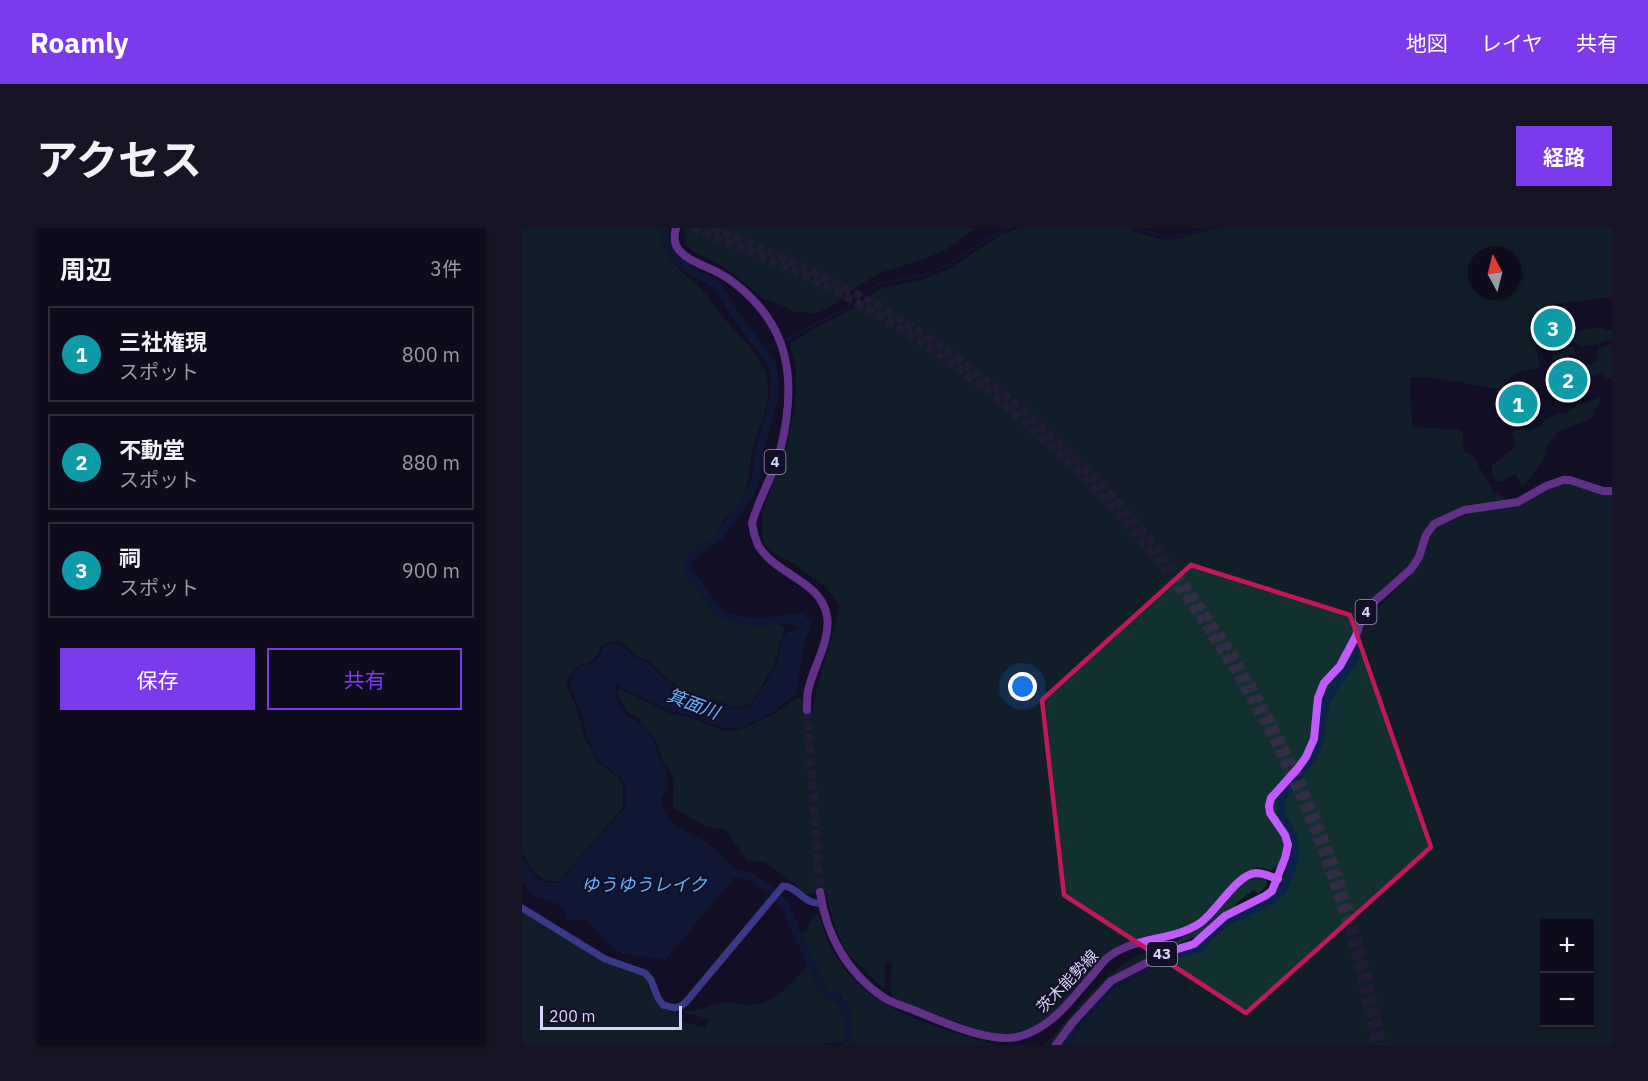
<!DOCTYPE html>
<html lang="ja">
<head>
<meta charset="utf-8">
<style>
	body { margin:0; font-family:"IBM Plex Sans","Noto Sans JP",sans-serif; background:#171425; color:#f1f3f6 }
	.controls { position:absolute; right:18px; bottom:18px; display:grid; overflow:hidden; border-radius:0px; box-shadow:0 2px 4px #0004 }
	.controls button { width:54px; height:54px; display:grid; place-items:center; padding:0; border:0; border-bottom:2px solid #2e2b3b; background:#0e0b1c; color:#f1f3f6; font:30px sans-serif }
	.compass { position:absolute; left:946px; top:18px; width:54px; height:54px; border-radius:50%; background:#0e0b1c; box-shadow:0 2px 4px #0004; rotate:353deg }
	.scale { position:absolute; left:18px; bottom:15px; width:142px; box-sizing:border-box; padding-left:6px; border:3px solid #d9d4ff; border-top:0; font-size:16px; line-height:21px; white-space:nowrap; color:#d9d4ff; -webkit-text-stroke:4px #130f26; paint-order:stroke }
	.you { position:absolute; left:501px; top:459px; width:21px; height:21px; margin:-15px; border:4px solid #fff; border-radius:50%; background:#1a73e8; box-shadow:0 0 0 9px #1a73e833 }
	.badge { display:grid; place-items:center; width:39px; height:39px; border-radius:50%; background:#7c3aed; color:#fff; font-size:20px; font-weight:700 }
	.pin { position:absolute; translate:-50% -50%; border:3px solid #fff; box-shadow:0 2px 6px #0006 }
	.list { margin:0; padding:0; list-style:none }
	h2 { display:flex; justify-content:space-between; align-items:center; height:78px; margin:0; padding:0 24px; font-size:26px }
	h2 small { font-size:20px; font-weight:400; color:#9b9ba3 }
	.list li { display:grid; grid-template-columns:39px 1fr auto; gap:18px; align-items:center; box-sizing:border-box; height:96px; margin:0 12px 12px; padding:0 12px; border:2px solid #2e2b3b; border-radius:0px }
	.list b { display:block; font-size:22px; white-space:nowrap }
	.list p { margin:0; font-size:20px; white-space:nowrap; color:#9b9ba3 }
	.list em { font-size:20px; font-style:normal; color:#9b9ba3 }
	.actions { display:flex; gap:12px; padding:18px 24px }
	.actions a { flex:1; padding:14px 0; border:2px solid #7c3aed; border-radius:0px; text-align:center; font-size:21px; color:#7c3aed }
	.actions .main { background:#7c3aed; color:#fff }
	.map { position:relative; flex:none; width:1090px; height:817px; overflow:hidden; border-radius:0px }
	header { display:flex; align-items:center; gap:36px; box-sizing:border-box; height:84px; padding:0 30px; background:#7c3aed; color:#fff }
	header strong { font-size:28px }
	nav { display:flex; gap:33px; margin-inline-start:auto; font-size:21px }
	.intro { display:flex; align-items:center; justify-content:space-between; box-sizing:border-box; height:144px; padding:0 36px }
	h1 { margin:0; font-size:42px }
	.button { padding:15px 27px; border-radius:0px; background:#7c3aed; color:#fff; font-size:21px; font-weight:700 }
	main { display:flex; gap:36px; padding:0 36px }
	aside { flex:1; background:#0e0b1c; border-radius:0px; box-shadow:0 2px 4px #0004 }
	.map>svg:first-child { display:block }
	.green { fill:#12302f; fill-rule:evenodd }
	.water { fill:#0c2248 }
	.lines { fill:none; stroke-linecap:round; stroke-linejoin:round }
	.stream { stroke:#0c2248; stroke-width:1.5 }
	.river { stroke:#0c2248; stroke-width:8 }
	.primary-tunnel { stroke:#312d47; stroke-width:8; stroke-dasharray:8 4; stroke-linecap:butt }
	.highway-tunnel { stroke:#312d47; stroke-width:8; stroke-dasharray:8 4; stroke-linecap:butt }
	.secondary { stroke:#6f6bff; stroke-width:7 }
	.primary { stroke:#c25bff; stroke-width:8 }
	.marked { fill:none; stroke:#c2185b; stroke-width:4.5; stroke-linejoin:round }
	.labels { text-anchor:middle; stroke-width:4.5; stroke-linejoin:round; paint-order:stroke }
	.shield { fill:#130f26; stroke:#9e99be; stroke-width:1.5 }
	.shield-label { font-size:15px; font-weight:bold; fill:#d9d4ff }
	.street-label { font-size:16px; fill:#d9d4ff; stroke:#130f26 }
	.water-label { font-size:18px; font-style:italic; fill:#62b6ff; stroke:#130f26 }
</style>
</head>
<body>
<header>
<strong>Roamly</strong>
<nav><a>地図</a><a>レイヤ</a><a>共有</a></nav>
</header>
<div class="intro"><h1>アクセス</h1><a class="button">経路</a></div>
<main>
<aside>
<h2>周辺<small>3件</small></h2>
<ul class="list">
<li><span class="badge" style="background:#0f9aa8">1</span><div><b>三社権現</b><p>スポット</p></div><em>800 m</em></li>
<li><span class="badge" style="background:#0f9aa8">2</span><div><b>不動堂</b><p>スポット</p></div><em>880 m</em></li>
<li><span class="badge" style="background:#0f9aa8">3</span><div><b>祠</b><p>スポット</p></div><em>900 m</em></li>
</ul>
<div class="actions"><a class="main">保存</a><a>共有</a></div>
</aside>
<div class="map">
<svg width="1090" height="817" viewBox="0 0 1090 817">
	<rect width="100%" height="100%" fill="#130f26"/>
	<g class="green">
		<path d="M0,0H140C142,12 143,24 151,34C158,44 169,51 177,59C186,68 192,79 200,88C217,108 245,131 246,159C247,184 233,206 229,230C227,244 225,276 211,285C209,287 206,288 203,289C200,294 198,303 194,307C180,322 164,317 161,343L175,357L188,381L198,389L233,397L253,396L262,399V403L258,414L252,438L229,475L214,480L195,473L169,468L155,461L150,453L143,449L126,432L117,429L96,412L79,418C75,428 71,435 59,436L46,449L45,460L54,477L63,511L76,534L97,550L101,559V579L37,653C16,656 9,640 0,625Z"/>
		<polygon points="162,0 455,0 423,22 402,31 357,45 335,59 321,71 295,85 272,84 260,77 242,71 212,46 195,35 169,22 165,18"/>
		<path d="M497,0H608L611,3L646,13L697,0H1090V69L1030,76L1010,87L1009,94L1018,140L993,145L977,161L914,150L888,149V172L891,199L940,202L942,223L951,228L972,265L982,269L983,273L949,276L915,290L910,293L894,329L887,339L871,351L851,371L816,438L804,447L789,511L782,528L746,572L762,617L756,639L749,642L735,639L723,644L674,695L658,702L612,712L596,719L582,728L534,785L511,800L494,805L475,806L459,803L371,770L368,762L370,735H363V762L328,728L322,719L314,701L303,663L283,666L274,656L243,634L225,632L204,602L185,599L153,581L151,575L152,552L148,542L140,532L134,512L122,499L116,490L107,485L94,466L97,460L147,485L169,490L200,502L216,503L253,485L274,470H279L282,483L291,482C295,446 312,413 317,377L305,360L271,335L255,327L243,317L240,307V284L264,222L273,179L274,165V138L268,116L288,103L326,83L358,61L402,51L427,41L479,7ZM955,27H991V63H955Z"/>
		<polygon points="1078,99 1083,102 1090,102 1090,112 1084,113 1073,117 1059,118 1051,114 1031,110 1033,107"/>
		<polygon points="1090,116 1090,149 1084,151 1081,145 1065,150 1061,137 1067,137 1074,134 1076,130 1075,123 1077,120"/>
		<path d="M1044,117L1052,119L1053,125C1045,129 1042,127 1041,138L1036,140L1033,137L1030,128L1039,125L1042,118Z"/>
		<polygon points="1050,130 1055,135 1067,163 1065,167 1058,169 1055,168 1047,133"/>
		<polygon points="1078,170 1079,174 1073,181 1071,189 1036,204 1025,218 1023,229 1003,256 999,257 994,247 992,246 978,254 974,253 970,246 970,237 994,219 990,205 999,200 1006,204 1020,197 1022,192 1038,185 1040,186 1044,186 1048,181 1053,180 1055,177"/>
		<path d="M1041,255C1058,256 1073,266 1090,267V817H537L548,802L587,761L679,716L694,698L713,686L745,672L757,663L770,626L771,617L767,606L750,581L752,572L800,512L799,484L800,472L805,457L821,441L846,391L891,344L901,330L908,308L914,300L921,296L952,284L997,278L1025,262ZM1023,696H1068V794H1023Z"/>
		<path d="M737,649L744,651L745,654L744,659L736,666L732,662L715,674L712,680L695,689L677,707L635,725L581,756L530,817H523C550,788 573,754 607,732C624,722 642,719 658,711C666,706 674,701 682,696C701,682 712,652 737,649Z"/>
		<path d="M0,682L12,691L85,735L115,743L125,751L134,773L140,780L151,785H157L160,789L161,794L184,800L187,791L164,785L161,782C178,785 186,777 202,775C213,774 224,779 235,776C257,772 272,752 286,737C290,746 294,759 301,766C305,771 312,773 316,778C325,786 325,804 322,814L303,815L298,817H0Z"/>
		<path d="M297,685C317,776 397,794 474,817H327C330,798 328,784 319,767L315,768L313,763H311L313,768L307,764L301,756L280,705L285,702L290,690Z"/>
	</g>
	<path class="water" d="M272,385L281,386L288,394L289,400L283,411L274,466L251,484L216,501L202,500L170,488L148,483L100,460L97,456L94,458C91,471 99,479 106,489L114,492L131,510L137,531L145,542L146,561L139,570C142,600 168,603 189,618C199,625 207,636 216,645L143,732C128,728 109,730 96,723C84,716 76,702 65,692L60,691L48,693L45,691L43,682L36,676L12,668L0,655V630C12,644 14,659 37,654L103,579V558L98,549L77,533L65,510L61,490L50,462L48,456L51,446L61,437H67L76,430L81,419L95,414L116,431L125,433L142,451L149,454L154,462L168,470L195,474L213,481L223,480L231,475L254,438L259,414L264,405L272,401H279C273,397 262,393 255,394L254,390L264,386Z"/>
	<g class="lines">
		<g class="stream">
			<polyline points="614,0 646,10 690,0"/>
			<polyline points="260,114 326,79 348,62 357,56 409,45 427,36 469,9 488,0"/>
			<polyline points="240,122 256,116"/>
			<polyline points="312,763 316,772"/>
		</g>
		<g class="river">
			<polyline points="142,0 145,18 156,32 165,40 195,57 211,83 250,136 253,154 251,175 235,229 235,248 227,268 197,308 171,327 165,334 164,342 176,355 192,379 200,387 233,395 265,391"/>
			<path d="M206,647C209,647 212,645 215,645C231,646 254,666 263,678L300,760C305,768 312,768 319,775C329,785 327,805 324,817"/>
			<polyline points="541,817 560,791 594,755 619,744 643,729 678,720 689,707 703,695 750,672 760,664 771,635 773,620 771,608 759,585 758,574 765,562 793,526 798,511 802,483 805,472 816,453 833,431 838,417"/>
		</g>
		<polyline class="primary-tunnel" points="285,482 298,664"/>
		<g class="highway-tunnel">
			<path d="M170,0C246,29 323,64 391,109C636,272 802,527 853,817"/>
			<path d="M190,0C245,22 300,46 351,75C409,108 463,149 513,193C699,358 816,573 860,817"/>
		</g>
		<path class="secondary" d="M0,680L83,731L123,745L129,752L136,770L141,777L153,780L159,778L164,774L261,658C276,658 281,677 300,675"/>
		<g class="primary">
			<path d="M154,0C152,7 152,16 157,22C166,33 184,38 197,45C220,58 241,79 253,102C272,139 268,184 258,223C251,248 237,270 230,295C231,303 233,310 236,317C253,347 299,352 305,388C309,412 291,439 286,463C285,469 285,476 285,482"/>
			<path d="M298,664C304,706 325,745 361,769C368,774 378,777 386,780C416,791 463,815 495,809C530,801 551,769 573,744C577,739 581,734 585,730C612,708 650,714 678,695C695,683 715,646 734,645C742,645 749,649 756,651"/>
			<polyline points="534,817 551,794 589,753 646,724 672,716 703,688 743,668 750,663 763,630 766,617 763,607 748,585 747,578 749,570 776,540 784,529 792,511 796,470 802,455 818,438 834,408 841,388 853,373 889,341 897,329 904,307 912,296 942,282 996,274 1024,258 1041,252 1048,252 1081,263 1090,263"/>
		</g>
	</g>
	<path d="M0 0H1090V817H0ZM669,337L828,387L909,619L724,785L542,667L520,472Z" fill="#130f26" fill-opacity=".55" fill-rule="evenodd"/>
	<path class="marked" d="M669,337L828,387L909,619L724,785L542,667L520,472Z"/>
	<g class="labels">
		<g class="shield">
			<rect x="242.5" y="222" width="21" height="24" rx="4.5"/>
			<rect x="833.5" y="372" width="21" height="24" rx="4.5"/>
			<rect x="625" y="714" width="30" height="24" rx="4.5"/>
		</g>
		<g class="shield-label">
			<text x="253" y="239">4</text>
			<text x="844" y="389">4</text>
			<text x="640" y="731">43</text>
		</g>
		<g class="street-label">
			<text transform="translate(545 753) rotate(-46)" y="6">茨木能勢線</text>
		</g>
		<g class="water-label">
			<text transform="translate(171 476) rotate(21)" y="6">箕面川</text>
			<text x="122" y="663">ゆうゆうレイク</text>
		</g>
	</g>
</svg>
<div class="controls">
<button>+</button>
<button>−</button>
</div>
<svg class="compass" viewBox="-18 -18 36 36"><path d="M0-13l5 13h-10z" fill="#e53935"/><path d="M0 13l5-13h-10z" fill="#9b9ba3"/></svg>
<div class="scale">200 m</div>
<div class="you"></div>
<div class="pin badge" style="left:996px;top:176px;background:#0f9aa8">1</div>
<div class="pin badge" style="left:1046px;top:152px;background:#0f9aa8">2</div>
<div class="pin badge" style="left:1031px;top:100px;background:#0f9aa8">3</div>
</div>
</main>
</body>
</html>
